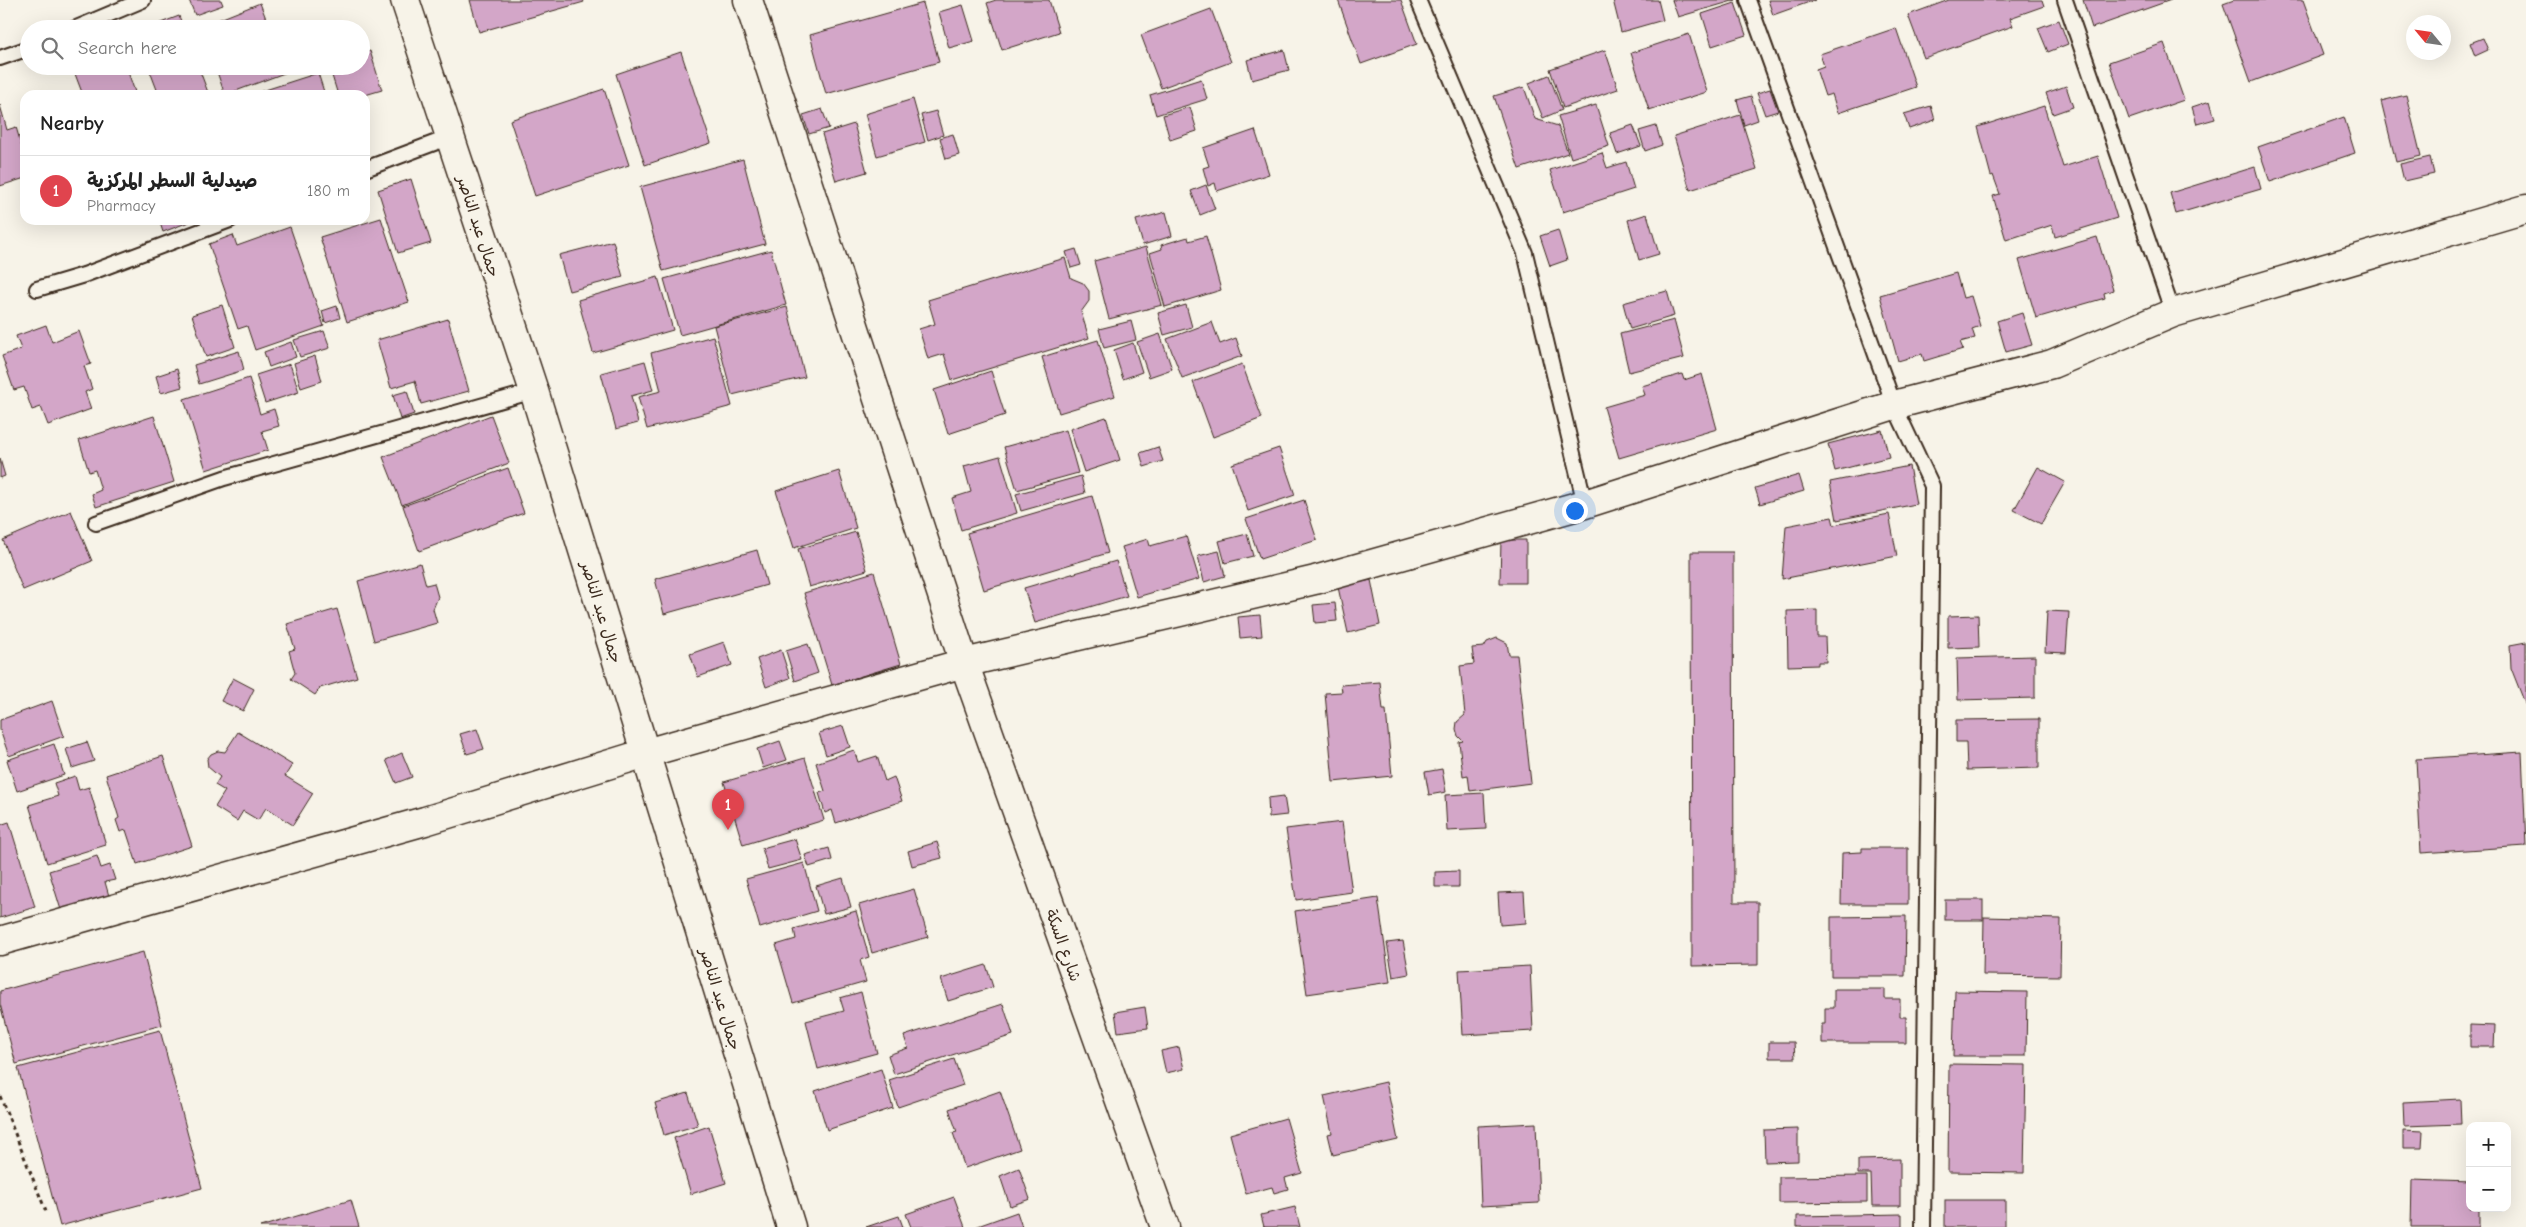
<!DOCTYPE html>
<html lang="en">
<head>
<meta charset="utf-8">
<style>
	body { margin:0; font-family:"Comic Neue","Playpen Sans Arabic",sans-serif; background:#f2f2f2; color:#222 }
	.controls { position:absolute; right:15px; bottom:15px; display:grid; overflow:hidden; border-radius:10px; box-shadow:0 5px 20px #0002 }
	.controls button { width:45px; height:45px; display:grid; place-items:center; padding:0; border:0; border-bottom:1px solid #e0e0e0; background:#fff; color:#222; font:25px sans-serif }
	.compass { position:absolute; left:2406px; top:15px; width:45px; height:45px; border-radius:50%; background:#fff; box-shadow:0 5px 20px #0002; rotate:299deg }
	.you { position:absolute; left:1574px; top:510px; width:18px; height:18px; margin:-12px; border:4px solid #fff; border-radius:50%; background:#1a73e8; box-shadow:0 0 0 8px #1a73e833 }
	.badge { display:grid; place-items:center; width:32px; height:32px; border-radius:50%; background:#d1495b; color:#fff; font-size:16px; font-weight:700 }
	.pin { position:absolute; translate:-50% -41px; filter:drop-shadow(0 1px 2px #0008) }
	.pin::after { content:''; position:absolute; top:26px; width:18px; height:15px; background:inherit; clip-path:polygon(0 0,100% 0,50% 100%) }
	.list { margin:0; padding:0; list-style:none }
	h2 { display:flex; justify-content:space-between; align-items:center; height:65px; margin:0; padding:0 20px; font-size:21px }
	h2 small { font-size:16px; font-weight:400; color:#767676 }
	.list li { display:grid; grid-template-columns:32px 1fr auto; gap:15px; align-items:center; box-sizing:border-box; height:70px; padding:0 20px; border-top:1px solid #e0e0e0 }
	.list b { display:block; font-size:19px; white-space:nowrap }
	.list p { margin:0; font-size:16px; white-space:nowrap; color:#767676 }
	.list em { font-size:16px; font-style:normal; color:#767676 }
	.icon { flex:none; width:28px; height:28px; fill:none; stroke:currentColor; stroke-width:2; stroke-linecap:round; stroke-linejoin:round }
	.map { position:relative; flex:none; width:2526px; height:1227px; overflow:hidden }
	.search { position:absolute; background:#fff; box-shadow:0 5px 20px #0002; left:20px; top:20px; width:350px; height:55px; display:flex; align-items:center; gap:12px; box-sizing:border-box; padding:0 18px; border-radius:28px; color:#767676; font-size:19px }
	.panel { position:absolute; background:#fff; box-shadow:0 5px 20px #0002; left:20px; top:90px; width:350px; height:135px; border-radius:15px }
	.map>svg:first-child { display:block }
	.building { fill:#d3a6c8; stroke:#3b2a1e }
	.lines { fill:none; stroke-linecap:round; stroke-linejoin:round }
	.lane-casing { stroke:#3b2a1e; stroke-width:18 }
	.street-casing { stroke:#3b2a1e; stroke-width:31 }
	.secondary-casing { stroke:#3b2a1e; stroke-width:31 }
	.path { stroke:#3b2a1e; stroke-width:3; stroke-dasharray:4 4; stroke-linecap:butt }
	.lane { stroke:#f7f3e8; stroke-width:14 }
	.street { stroke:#f7f3e8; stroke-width:28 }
	.secondary { stroke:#f7f3e8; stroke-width:28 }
	.labels { text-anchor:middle; stroke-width:5; stroke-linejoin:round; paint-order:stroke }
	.street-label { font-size:16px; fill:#3b2a1e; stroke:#f7f3e8 }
</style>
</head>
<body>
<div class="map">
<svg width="2526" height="1227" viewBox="0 0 2526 1227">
	<rect width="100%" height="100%" fill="#f7f3e8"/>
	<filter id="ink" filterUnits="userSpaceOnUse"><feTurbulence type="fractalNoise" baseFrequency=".02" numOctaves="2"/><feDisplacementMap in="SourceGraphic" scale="10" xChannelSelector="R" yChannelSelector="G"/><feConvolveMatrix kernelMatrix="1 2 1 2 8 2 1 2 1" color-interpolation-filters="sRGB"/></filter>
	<g filter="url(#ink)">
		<g class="building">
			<polygon points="189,0 221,0 223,5 195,15"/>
			<polygon points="470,0 583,0 584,2 479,32"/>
			<polygon points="996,0 1049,0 1059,32 1002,50 987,3"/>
			<polygon points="1338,0 1401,0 1417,44 1361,64"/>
			<polygon points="1613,0 1658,0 1663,20 1621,32"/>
			<polygon points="1672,0 1736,0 1678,17"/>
			<polygon points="1768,0 1815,0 1773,15"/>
			<polygon points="1949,0 2042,0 2044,6 2010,18 2013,26 1924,58 1908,15"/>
			<polygon points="2083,0 2171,0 2092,28"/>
			<polygon points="2234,0 2303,0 2323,55 2251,82 2223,4"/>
			<polygon points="260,3 270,29 200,29 200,27"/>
			<polygon points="923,3 939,62 826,94 810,35"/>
			<polygon points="1735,3 1746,35 1712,46 1702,14"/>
			<polygon points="963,5 974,41 949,48 939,12"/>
			<polygon points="1211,9 1231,62 1161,88 1141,35"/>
			<polygon points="179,16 184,29 145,29"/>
			<polygon points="2059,20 2068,44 2048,52 2038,28"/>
			<polygon points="1896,28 1916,87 1838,113 1832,94 1825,96 1816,69 1824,66 1820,54"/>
			<polygon points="1689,34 1707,92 1649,110 1631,53"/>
			<polygon points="2483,38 2488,50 2475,56 2470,43"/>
			<polygon points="2164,43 2184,100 2129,119 2109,62"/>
			<polygon points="1284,50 1289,70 1252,80 1247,60"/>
			<polygon points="1605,50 1618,89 1563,108 1550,69"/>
			<polygon points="370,51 382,90 365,95 338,95 329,66 361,66 361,54"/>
			<polygon points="681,52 711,143 645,165 616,74"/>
			<polygon points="72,66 126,66 136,95 83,95"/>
			<polygon points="148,66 198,66 209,95 159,95"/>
			<polygon points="215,66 284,66 287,72 225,95"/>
			<polygon points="318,73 325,95 260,95 259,92"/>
			<polygon points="1549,75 1562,110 1543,118 1529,83"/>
			<polygon points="1201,79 1207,99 1156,115 1150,95"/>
			<polygon points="2066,86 2073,107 2053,114 2046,93"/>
			<polygon points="1524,87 1535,119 1558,126 1568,153 1519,169 1494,96"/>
			<polygon points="604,89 629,165 535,196 510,120"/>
			<polygon points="1770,89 1778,111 1765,115 1757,93"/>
			<polygon points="2406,95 2421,156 2396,162 2381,101"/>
			<polygon points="1751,96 1758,120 1744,125 1737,100"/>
			<polygon points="913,99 925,142 877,156 865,114"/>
			<polygon points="2210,101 2215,119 2197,124 2192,107"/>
			<polygon points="0,105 7,130 16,127 25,158 25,178 0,186"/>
			<polygon points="1596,105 1609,146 1571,158 1558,116"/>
			<polygon points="1931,106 1935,120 1909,129 1904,114"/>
			<polygon points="2044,106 2063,167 2098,156 2117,218 2055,237 2052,225 2006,240 1993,196 2000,194 1993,175 1991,176 1978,127"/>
			<polygon points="1190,107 1197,131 1170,140 1163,115"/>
			<polygon points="822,109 829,128 809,134 803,115"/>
			<polygon points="936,111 943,135 928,140 921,115"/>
			<polygon points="1740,115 1757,169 1690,190 1674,136"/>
			<polygon points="2344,117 2355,153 2270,182 2258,147"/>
			<polygon points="854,124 867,172 836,181 822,134"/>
			<polygon points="1633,125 1641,146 1617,154 1610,133"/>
			<polygon points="1656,126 1662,145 1645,151 1639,131"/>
			<polygon points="1255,130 1269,174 1217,191 1215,183 1208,186 1203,168 1209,166 1203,148"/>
			<polygon points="953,134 959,155 946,159 940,138"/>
			<polygon points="1602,153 1607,168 1626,162 1634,189 1563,212 1550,170"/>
			<polygon points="2430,157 2434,174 2404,181 2400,164"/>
			<polygon points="743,159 765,244 663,271 640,187"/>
			<polygon points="2255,167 2261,189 2176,214 2170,193"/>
			<polygon points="411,179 431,243 398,253 378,190"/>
			<polygon points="1206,185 1215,209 1200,215 1191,191"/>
			<polygon points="1166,212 1172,236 1143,245 1136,220"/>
			<polygon points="1647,214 1659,254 1639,260 1628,220"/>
			<polygon points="381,218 409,302 347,322 320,237"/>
			<polygon points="159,220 194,220 163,232"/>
			<polygon points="290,227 324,326 255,350 247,326 238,329 209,244 233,235 237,246"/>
			<polygon points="1558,230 1567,260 1550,266 1540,236"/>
			<polygon points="1206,236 1221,290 1165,307 1150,253 1162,249 1161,245 1188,237 1189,241"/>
			<polygon points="2097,237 2113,290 2104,293 2105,298 2036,318 2019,260"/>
			<polygon points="613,241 623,277 569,291 559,255"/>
			<polygon points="1146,247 1162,305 1109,319 1094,261"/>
			<polygon points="1076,249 1081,265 1071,268 1066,252"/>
			<polygon points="771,250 786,305 680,335 664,279"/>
			<polygon points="1065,258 1071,278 1083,283 1089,291 1089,301 1081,312 1089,338 952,380 944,354 928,359 919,329 935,324 928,300"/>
			<polygon points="1956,273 1963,298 1971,296 1980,326 1972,329 1975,338 1960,342 1963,349 1924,361 1922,354 1898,361 1880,295"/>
			<polygon points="658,277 673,330 593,353 578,300"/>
			<polygon points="1667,291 1674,316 1630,329 1623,303"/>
			<polygon points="222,305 235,347 206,357 192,315"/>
			<polygon points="1186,305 1192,327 1164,335 1158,313"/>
			<polygon points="337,306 340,318 325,323 322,311"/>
			<polygon points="787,307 805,377 732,395 714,326"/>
			<polygon points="2022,313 2032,345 2006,352 1997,321"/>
			<polygon points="448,319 469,391 421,404 415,381 391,388 377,340"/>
			<polygon points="1674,320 1684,358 1629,372 1620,334"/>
			<polygon points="1131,321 1136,340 1104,348 1099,329"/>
			<polygon points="1212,322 1220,344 1236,338 1242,356 1182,378 1167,339"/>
			<polygon points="46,325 52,342 79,331 91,364 84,366 92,389 85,392 91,409 48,425 41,407 32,410 24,387 14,390 2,356 21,349 16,336"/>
			<polygon points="324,331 330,348 300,357 294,340"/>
			<polygon points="1160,334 1172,369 1149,377 1137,342"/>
			<polygon points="713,336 732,406 647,429 638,397 661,391 651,353"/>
			<polygon points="1098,340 1115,396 1059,413 1042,357"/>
			<polygon points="291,342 296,357 269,367 264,352"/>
			<polygon points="1133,343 1142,372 1123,379 1114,350"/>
			<polygon points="239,351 244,370 199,384 194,365"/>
			<polygon points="315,356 322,381 301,388 294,363"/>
			<polygon points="645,361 653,390 631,396 638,423 616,429 601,373"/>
			<polygon points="290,364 299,392 265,403 256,375"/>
			<polygon points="1242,364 1262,418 1213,437 1193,382"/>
			<polygon points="177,369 182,387 161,393 156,376"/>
			<polygon points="991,371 1005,415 948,434 934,390"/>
			<polygon points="1682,374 1684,380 1702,374 1717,429 1619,458 1604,407 1645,395 1642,386"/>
			<polygon points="249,378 260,414 274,409 279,426 262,431 268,450 206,470 184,399"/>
			<polygon points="407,391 414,414 400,419 393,395"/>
			<polygon points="491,415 509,463 402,505 383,457"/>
			<polygon points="154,416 174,482 96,507 92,494 101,490 95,470 89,472 79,440"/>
			<polygon points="1106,417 1120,460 1084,472 1070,429"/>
			<polygon points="1066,430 1078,473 1017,490 1004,447"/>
			<polygon points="1882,430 1889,457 1835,471 1828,444"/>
			<polygon points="1158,447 1163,461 1144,467 1140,453"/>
			<polygon points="1279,448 1295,495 1248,511 1232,464"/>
			<polygon points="1000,456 1017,513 961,530 952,498 971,492 964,466"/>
			<polygon points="0,459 5,476 0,478"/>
			<polygon points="1909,466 1916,504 1837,520 1830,482"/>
			<polygon points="2038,467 2065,482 2041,524 2014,510"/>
			<polygon points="508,468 524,513 419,551 403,506"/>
			<polygon points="839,471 856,528 794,548 776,491"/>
			<polygon points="1799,475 1804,491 1760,504 1755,488"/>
			<polygon points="1081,476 1085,493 1021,511 1016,494"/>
			<polygon points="1092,496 1108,553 984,590 967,533"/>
			<polygon points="1304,500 1317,540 1260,559 1246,519"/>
			<polygon points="71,511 92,561 23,590 3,540"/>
			<polygon points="1889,514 1897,556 1782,579 1786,526 1832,517 1834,525"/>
			<polygon points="856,532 867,570 809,587 798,549"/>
			<polygon points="1247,534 1253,556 1225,563 1219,541"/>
			<polygon points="1186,536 1199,579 1137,597 1122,547 1148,539 1150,546"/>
			<polygon points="1501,540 1526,540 1526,583 1500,583"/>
			<polygon points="757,550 767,585 664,614 655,579"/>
			<polygon points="1219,551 1225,576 1204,582 1198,556"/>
			<polygon points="1691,552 1733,552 1734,902 1758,902 1758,965 1692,966"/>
			<polygon points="1116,561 1127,596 1035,623 1024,588"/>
			<polygon points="420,563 426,585 434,583 438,597 433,609 437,623 374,641 358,581"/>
			<polygon points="874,572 901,664 832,685 804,593"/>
			<polygon points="1371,580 1380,625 1348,633 1338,587"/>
			<polygon points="1335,603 1337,621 1315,623 1313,605"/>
			<polygon points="337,609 357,677 320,688 315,695 291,679 295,673 289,651 295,649 287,624"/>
			<polygon points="1817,610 1817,637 1825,637 1826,662 1818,662 1818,665 1788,666 1787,611"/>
			<polygon points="2047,611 2069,612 2066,653 2045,652"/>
			<polygon points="1260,615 1262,636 1240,638 1238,617"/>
			<polygon points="1978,615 1979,647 1948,648 1948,616"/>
			<polygon points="1497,638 1507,643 1509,655 1517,655 1531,783 1470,791 1468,775 1463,776 1459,742 1463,741 1458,736 1456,729 1457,722 1465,715 1460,666 1474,664 1472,648 1484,647 1487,642"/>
			<polygon points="724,642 732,665 698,677 690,654"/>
			<polygon points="2526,642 2526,706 2511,668 2510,645"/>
			<polygon points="808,644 818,673 795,681 786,651"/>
			<polygon points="781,650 790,678 766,687 757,659"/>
			<polygon points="2035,656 2035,698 1958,700 1957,658"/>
			<polygon points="233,678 254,689 243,711 221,701"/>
			<polygon points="1380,682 1383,710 1386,710 1392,776 1333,782 1325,693 1342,692 1341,685"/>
			<polygon points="52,701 64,736 9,756 0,730 0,720"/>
			<polygon points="2039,719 2039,768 1967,770 1966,742 1956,742 1956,720"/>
			<polygon points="843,726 850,747 826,755 819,733"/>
			<polygon points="477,729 484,749 467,754 460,734"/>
			<polygon points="238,732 292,765 285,776 313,793 293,825 266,808 258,820 243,811 237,821 215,807 225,791 215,785 220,777 208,767 207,759 211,754 218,751 225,752"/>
			<polygon points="780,741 787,760 763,768 757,749"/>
			<polygon points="87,742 94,761 72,768 66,749"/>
			<polygon points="54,744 64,775 17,791 7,760"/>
			<polygon points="854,750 858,762 877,756 885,781 894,777 902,801 836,823 832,810 825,813 819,793 825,791 816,763"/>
			<polygon points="2522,752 2526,846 2421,853 2416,759"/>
			<polygon points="402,753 412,777 396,783 386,760"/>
			<polygon points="163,756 192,846 137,864 126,830 120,832 116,820 119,818 106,775"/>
			<polygon points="805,758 824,820 743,845 724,782"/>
			<polygon points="1442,769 1446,792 1429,795 1425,772"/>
			<polygon points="75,776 79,790 89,787 106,845 47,863 29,805 58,796 54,783"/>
			<polygon points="1484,793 1486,829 1447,831 1445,795"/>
			<polygon points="1284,796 1287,815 1269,817 1268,798"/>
			<polygon points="9,822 35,907 0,918 0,825"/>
			<polygon points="1342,822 1352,892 1296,900 1286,829"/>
			<polygon points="795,839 802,860 768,869 762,848"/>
			<polygon points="937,842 942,858 912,866 908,851"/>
			<polygon points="829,848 832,860 809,867 805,855"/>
			<polygon points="1862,848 1908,848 1908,904 1841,904 1842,853 1862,852"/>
			<polygon points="97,856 101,868 110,865 115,880 105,882 109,896 61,910 49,871"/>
			<polygon points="804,863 817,911 760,928 746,879"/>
			<polygon points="1459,871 1459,887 1435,887 1435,872"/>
			<polygon points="843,878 851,907 824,914 816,886"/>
			<polygon points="914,889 928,937 872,953 859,905"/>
			<polygon points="1524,892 1526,923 1500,925 1498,893"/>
			<polygon points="1378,898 1390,982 1307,994 1295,911"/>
			<rect x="1945" y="900" width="38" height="20"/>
			<polygon points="856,911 869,957 860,960 866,982 793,1003 776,945 796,939 794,929"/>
			<polygon points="1906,916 1905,976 1831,976 1831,917"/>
			<polygon points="1984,917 2061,919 2060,976 1983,975"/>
			<polygon points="1403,941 1409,974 1393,977 1387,943"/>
			<polygon points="143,952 162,1025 16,1064 0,1004 0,991"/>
			<polygon points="986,965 993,987 948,1001 941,979"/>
			<polygon points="1530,966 1533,1031 1463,1035 1459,970"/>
			<polygon points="1834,989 1885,989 1885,999 1900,999 1900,1017 1906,1017 1906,1043 1822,1043 1822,1024 1825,1024 1825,1008 1834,1008"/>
			<polygon points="1955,991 2027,992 2026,1056 1953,1056"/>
			<polygon points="861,992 877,1053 818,1069 806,1021 844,1011 840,998"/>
			<polygon points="1003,1004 1013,1035 894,1074 888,1055 908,1048 904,1036"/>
			<polygon points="1145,1007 1148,1028 1118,1032 1115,1012"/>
			<polygon points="2470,1025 2495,1026 2494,1047 2470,1047"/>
			<polygon points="160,1030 202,1188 60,1226 18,1068"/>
			<polygon points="1769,1042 1794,1042 1795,1058 1769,1058"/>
			<polygon points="1179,1047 1184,1069 1166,1073 1161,1051"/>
			<polygon points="954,1059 963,1085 898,1107 889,1080"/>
			<polygon points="1949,1064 2026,1065 2024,1173 1948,1172"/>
			<polygon points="881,1069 893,1108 827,1130 815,1091"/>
			<polygon points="1386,1082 1398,1140 1333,1155 1328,1134 1332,1133 1324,1096"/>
			<polygon points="1000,1091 1020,1149 965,1168 953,1133 957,1132 949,1109"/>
			<polygon points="688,1093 698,1125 664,1135 655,1103"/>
			<polygon points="2460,1099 2461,1124 2404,1126 2403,1102"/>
			<polygon points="1286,1118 1302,1173 1285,1178 1288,1189 1274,1193 1272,1187 1246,1194 1230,1134"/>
			<polygon points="1536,1123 1539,1203 1481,1206 1478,1126"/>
			<polygon points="709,1126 726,1183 691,1194 674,1138"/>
			<polygon points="1798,1129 1798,1161 1765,1162 1764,1130"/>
			<polygon points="2403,1130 2423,1131 2422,1148 2403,1148"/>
			<polygon points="1900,1159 1900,1206 1872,1206 1871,1174 1858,1174 1858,1160"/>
			<polygon points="1019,1168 1030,1199 1010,1206 1000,1176"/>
			<polygon points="1867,1176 1867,1202 1779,1203 1779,1177"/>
			<polygon points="2412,1180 2470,1182 2470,1208 2479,1208 2479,1227 2411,1227"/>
			<polygon points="954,1197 965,1227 911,1227 906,1214"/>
			<polygon points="351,1200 359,1227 260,1227"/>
			<rect x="1945" y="1200" width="60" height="27"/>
			<polygon points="1295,1207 1300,1227 1264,1227 1261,1215"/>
			<polygon points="1017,1212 1022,1227 975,1227"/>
			<polygon points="1902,1214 1902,1227 1797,1227 1797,1216"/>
			<polygon points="899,1216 903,1227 866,1227"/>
		</g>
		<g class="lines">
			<defs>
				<g id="lane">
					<polyline points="1418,0 1525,253 1585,504"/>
					<polyline points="1748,0 1894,405 1932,486 1923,1227"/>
					<polyline points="2065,0 2173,313"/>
					<polyline points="74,29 143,0"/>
					<polyline points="0,58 29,48"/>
					<polyline points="365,169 450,137"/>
					<polyline points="37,289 84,275 230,220"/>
					<polyline points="96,523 224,478 534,391"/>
				</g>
				<g id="street">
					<polyline points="748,0 964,663 1165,1227"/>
					<polyline points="0,941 425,821 646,753 964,663 1315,580 1585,504 1894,405 2052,364 2173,313 2526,209"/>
				</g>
				<polyline id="secondary" points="405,0 534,391 791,1227"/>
			</defs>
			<use href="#lane" class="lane-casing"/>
			<use href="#street" class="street-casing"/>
			<use href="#secondary" class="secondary-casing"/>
			<polyline class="path" points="0,1096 47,1214"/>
			<use href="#lane" class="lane"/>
			<use href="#street" class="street"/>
			<use href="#secondary" class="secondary"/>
		</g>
	</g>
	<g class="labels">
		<g class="street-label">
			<text transform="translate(479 226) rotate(72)" y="6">جمال عبد الناصر</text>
			<text transform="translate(602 612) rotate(73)" y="6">جمال عبد الناصر</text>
			<text transform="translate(1064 945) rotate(70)" y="6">شارع السكة</text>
			<text transform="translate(721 999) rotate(73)" y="6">جمال عبد الناصر</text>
		</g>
	</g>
</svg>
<div class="controls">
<button>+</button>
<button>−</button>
</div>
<svg class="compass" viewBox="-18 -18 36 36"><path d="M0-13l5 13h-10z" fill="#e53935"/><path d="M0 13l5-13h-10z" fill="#767676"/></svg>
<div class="you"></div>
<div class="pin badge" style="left:728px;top:830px;background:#e0444e">1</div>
<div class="search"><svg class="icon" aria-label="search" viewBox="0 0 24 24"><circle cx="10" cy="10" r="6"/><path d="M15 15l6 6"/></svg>Search here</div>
<section class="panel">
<h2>Nearby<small></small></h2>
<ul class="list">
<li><span class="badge" style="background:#e0444e">1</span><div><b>صيدلية السطر المركزية</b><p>Pharmacy</p></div><em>180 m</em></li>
</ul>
</section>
</div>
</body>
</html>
